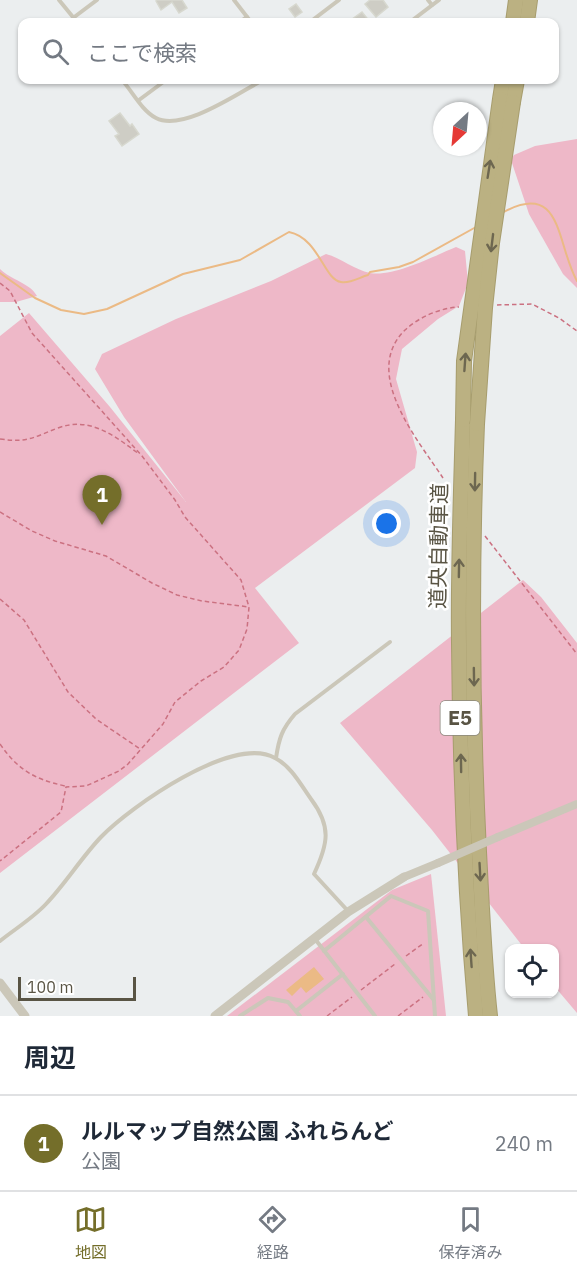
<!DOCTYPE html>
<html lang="ja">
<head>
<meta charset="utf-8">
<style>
	body { margin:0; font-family:"IBM Plex Sans","Noto Sans JP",sans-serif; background:#f2f2f3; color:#1f2937 }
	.controls { position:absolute; right:18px; bottom:18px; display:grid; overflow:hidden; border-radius:12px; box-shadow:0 2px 4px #0004 }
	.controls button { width:54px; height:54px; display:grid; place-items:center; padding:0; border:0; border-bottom:2px solid #e0e1e3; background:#fff; color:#1f2937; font:30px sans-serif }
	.compass { position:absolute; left:433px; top:102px; width:54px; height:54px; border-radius:50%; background:#fff; box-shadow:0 2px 4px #0004; rotate:206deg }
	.scale { position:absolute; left:18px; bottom:15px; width:118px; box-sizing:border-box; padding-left:6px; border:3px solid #595444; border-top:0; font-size:16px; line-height:21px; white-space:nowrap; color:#595444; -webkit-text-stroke:4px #fff; paint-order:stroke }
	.you { position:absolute; left:387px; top:524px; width:21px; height:21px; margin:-15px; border:4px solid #fff; border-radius:50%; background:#1a73e8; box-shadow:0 0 0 9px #1a73e833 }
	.badge { display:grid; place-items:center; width:39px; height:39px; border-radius:50%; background:#746e2a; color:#fff; font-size:20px; font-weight:700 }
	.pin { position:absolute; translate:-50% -50px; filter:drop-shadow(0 2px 3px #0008) }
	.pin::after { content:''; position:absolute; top:32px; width:21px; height:18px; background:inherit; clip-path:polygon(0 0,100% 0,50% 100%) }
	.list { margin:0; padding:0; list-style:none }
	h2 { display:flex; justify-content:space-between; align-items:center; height:78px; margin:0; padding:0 24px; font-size:26px }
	h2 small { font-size:20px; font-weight:400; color:#747a83 }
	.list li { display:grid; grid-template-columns:39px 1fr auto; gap:18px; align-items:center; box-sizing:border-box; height:96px; padding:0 24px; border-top:2px solid #e0e1e3 }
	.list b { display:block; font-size:22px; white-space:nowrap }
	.list p { margin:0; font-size:20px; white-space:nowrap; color:#747a83 }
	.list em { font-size:20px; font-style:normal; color:#747a83 }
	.icon { flex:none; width:33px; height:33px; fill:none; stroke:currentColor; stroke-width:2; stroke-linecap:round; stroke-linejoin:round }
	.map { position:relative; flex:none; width:577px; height:1016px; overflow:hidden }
	.search { position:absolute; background:#fff; box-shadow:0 2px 4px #0004; left:18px; right:18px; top:18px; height:66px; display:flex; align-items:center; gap:15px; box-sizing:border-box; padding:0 21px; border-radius:12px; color:#747a83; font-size:22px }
	.sheet { height:174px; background:#fff }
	nav { display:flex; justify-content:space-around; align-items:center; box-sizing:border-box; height:84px; border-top:2px solid #e0e1e3; background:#fff; font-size:16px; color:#747a83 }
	nav a { display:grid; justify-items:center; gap:3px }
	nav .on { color:#746e2a }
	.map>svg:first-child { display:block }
	.green { fill:#eeb8c8 }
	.water { fill:#ebba85 }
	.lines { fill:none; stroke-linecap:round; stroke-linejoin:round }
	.stream { stroke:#ebba85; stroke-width:2 }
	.building { fill:#cecdc5; stroke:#d7d8cf; stroke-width:1.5 }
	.motorway-casing { stroke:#a79d6e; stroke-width:16 }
	.path { stroke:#cb7181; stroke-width:1.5; stroke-dasharray:4.5 3; stroke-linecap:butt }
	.service { stroke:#cbc7b9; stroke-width:4 }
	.minor { stroke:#cbc7b9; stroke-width:8 }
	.tertiary { stroke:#cbc7b9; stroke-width:9 }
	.motorway { stroke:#bbb182; stroke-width:14 }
	.motorway-bridge-casing { stroke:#a79d6e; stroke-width:16; stroke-linecap:butt }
	.minor-bridge { stroke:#cbc7b9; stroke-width:8 }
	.motorway-bridge { stroke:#bbb182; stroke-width:14 }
	.oneway { stroke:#6d6750 }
	.labels { text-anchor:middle; stroke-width:5; stroke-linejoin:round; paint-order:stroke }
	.shield { fill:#fff; stroke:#8b877c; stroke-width:1.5 }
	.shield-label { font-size:20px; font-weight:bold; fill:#595444 }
	.street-label { font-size:21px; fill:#595444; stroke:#fff }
</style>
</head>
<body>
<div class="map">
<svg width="577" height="1016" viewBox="0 0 577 1016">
	<rect width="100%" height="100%" fill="#ebeeef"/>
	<g class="green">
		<polygon points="577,139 577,288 563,274 529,214 511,160 514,155 535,146"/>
		<path d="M456,247L465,251L468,283L459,306L438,319L402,349L396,379L417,452L415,468L255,588L299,643L0,873V336L29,313L110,407L186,502L124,417L95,369L102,354L176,319L271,281L326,254C341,258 355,270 370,273C394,277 434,256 456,247Z"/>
		<path d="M0,269C11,280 30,283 37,296L16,302H0Z"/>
		<polygon points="523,580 541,597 577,643 577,1013 555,987 554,948 524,948 432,830 340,723"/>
		<polygon points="431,874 446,1016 227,1016 392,890"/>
	</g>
	<polygon class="water" points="314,967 324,979 306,993 301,987 292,996 286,990"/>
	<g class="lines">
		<g class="stream">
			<path d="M502,213C563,179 556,244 577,281"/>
			<path d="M0,273L35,298L61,310L84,314L107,309L183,274L240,260L289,232C319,238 324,280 341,282C350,284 360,277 368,275L370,272L399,267L413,262L476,227"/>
		</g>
	</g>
	<g class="building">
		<polygon points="157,0 182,0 187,8 179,13 172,2 161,10 156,1"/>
		<polygon points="370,0 383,0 388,7 376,17 365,4"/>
		<polygon points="296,4 302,12 295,17 289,9"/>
		<polygon points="362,12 370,22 348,22"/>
		<polygon points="120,113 130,126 132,124 139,134 122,146 115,136 119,134 109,121"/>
	</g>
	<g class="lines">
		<defs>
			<g id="motorway">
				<polyline points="513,22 516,0"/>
				<polyline points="527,22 530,0"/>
				<polyline points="500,99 503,80"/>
				<polyline points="513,102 517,80"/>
				<path d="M463,420C461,495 458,569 459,643C460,768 465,892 476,1016"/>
				<path d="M477,424C471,566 472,710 479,852C482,907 484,962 490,1016"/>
			</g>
		</defs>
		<use href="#motorway" class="motorway-casing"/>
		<g class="path">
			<polyline points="0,283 10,291 32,333 142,456 175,500 185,517 241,580 249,607 247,629 239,650 224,667 201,681 175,702 163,724 128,764 119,771 86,786 66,787 61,812 0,861"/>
			<polyline points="497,305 532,304 559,318 577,331"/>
			<path d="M0,439C28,443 34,437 58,428C90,416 115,436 139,454"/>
			<path d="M443,478C418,440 361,373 405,330C419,317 440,308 459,307"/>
			<polyline points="0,512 32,531 55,541 106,556 152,583 177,595 202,601 249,607"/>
			<polyline points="485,536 577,654"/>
			<polyline points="0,599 24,620 68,692 96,719 140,749"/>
			<path d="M0,744C18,770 34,779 65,786"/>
			<polyline points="406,956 424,943"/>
			<polyline points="361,990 395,964"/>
			<polyline points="327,1016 352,997"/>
			<polyline points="398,1016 423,997"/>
		</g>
		<g class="service">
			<polyline points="59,0 77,22"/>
			<polyline points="234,0 251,22"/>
			<polyline points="428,0 432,5"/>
			<polyline points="73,18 97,0"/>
			<polyline points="240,22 247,17"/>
			<polyline points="310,22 339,0"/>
			<polyline points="410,22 439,0"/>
			<path d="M122,80C132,91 142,111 156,118C183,132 238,93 263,80"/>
			<polyline points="139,100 166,80"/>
			<path d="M276,758C279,738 282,729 295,714L390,642"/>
			<polyline points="366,917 433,999"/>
			<polyline points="315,939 375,1016"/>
			<path d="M0,941C15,929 33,918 46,904C66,883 81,858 101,837C130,807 233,734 275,758C291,766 301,785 311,799C332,827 328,844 314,874L348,911"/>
			<polyline points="324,951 391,896 428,911 435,1016"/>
			<polyline points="296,1011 343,974"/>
			<polyline points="240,1016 268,998 288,1002 300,1016"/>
		</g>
		<g class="minor">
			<polyline points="498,837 577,804"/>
			<polyline points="404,877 438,863"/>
		</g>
		<g class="tertiary">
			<polyline points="0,983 25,1016"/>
			<polyline points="215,1016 348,912 404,877"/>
		</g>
		<use href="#motorway" class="motorway"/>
		<defs>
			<g id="motorway-bridge">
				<polyline points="463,420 464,361 500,99"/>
				<polyline points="477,424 485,308 492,243 513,102"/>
			</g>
		</defs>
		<use href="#motorway-bridge" class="motorway-bridge-casing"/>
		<polyline class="minor-bridge" points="438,863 498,837"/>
		<use href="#motorway-bridge" class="motorway-bridge"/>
	</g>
	<defs><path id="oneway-shaft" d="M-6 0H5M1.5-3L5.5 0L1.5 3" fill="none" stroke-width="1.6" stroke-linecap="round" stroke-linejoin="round" transform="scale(1.5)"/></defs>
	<g class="oneway">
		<use href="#oneway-shaft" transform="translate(489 169) rotate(-81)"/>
		<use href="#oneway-shaft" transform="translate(492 243) rotate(97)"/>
		<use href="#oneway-shaft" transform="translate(465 362) rotate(-86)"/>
		<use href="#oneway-shaft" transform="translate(475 482) rotate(91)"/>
		<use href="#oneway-shaft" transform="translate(459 568) rotate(-89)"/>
		<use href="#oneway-shaft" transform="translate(474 677) rotate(89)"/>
		<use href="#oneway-shaft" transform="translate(461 763) rotate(-91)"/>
		<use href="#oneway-shaft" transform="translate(480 872) rotate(87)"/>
		<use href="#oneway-shaft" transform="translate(471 958) rotate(-94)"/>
	</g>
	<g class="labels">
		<rect class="shield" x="440.5" y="701" width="39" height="34" rx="4.5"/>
		<g class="shield-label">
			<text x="460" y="725">E5</text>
		</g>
		<g class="street-label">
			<text transform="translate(439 546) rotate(-89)" y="7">道央自動車道</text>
		</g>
	</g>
</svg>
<div class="controls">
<button><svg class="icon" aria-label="locate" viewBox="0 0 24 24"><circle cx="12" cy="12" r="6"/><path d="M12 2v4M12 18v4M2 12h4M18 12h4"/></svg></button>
</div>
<svg class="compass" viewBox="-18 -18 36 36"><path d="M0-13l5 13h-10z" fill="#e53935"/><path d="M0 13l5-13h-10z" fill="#747a83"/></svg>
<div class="scale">100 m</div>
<div class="you"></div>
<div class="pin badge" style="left:102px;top:525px">1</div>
<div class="search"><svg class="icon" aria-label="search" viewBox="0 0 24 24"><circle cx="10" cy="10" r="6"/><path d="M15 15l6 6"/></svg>ここで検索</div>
</div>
<section class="sheet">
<h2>周辺<small></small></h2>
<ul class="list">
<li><span class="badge">1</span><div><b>ルルマップ自然公園 ふれらんど</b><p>公園</p></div><em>240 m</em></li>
</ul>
</section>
<nav>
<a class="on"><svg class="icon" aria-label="map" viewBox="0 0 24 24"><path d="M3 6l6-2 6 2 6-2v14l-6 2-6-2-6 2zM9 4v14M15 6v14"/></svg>地図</a>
<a><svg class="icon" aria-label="directions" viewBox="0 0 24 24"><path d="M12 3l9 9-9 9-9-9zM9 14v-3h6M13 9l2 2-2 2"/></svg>経路</a>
<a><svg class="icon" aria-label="saved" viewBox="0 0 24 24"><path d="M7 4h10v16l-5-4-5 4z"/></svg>保存済み</a>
</nav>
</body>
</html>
